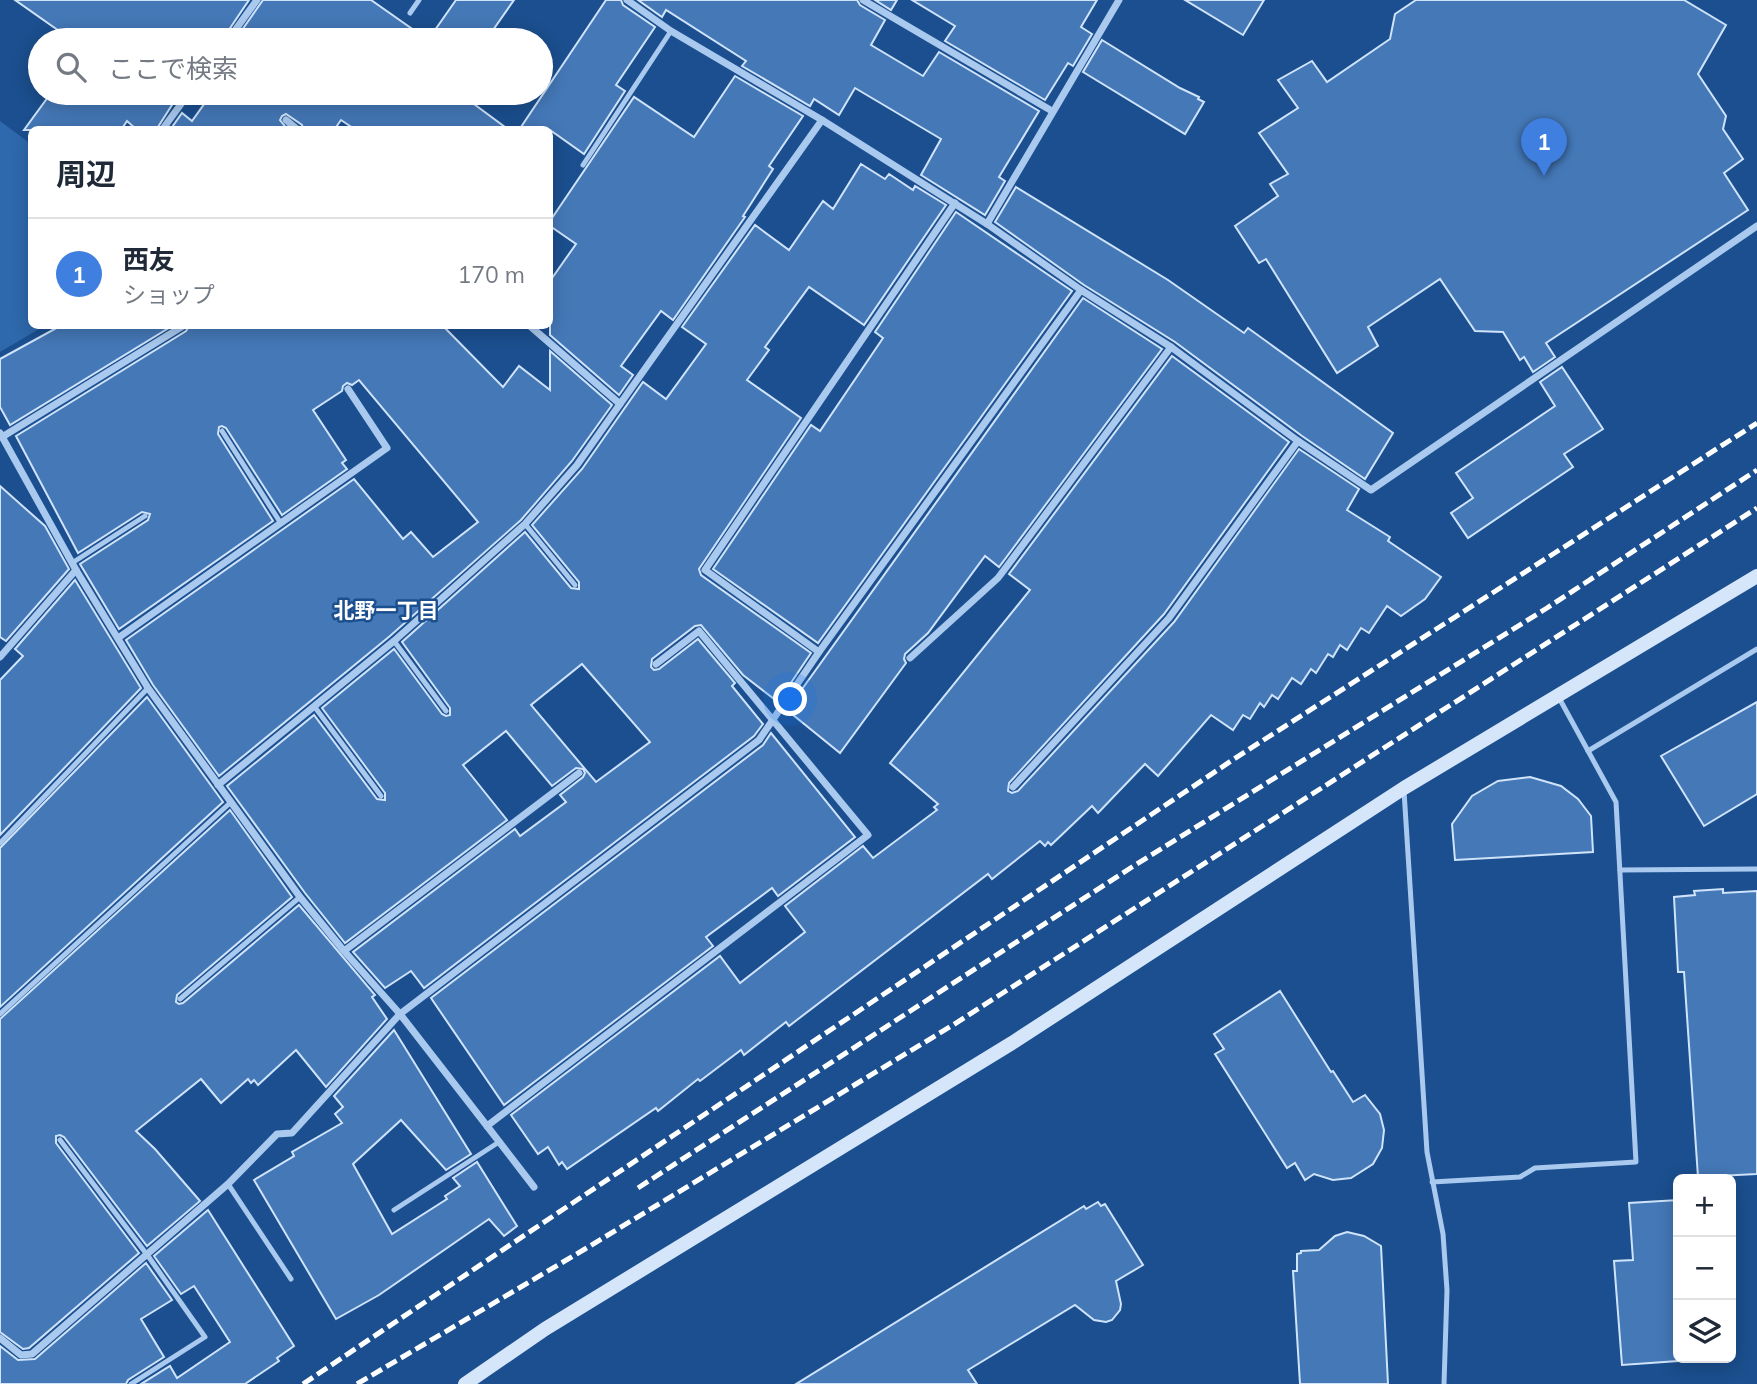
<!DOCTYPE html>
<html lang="ja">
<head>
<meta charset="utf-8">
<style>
	body { margin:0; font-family:Mulish,"Noto Sans JP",sans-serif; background:#f2f2f3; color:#1f2937 }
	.controls { position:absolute; right:21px; bottom:21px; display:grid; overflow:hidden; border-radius:10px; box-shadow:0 4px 18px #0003 }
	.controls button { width:63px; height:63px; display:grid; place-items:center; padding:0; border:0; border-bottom:2px solid #e0e1e3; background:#fff; color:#1f2937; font:35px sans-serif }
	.you { position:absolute; left:791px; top:700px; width:24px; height:24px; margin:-18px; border:5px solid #fff; border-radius:50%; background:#1a73e8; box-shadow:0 0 0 10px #1a73e833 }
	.badge { display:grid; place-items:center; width:46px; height:46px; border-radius:50%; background:#7c3aed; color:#fff; font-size:23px; font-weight:700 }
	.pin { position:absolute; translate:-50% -58px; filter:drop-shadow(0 2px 4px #0008) }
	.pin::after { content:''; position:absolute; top:37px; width:24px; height:21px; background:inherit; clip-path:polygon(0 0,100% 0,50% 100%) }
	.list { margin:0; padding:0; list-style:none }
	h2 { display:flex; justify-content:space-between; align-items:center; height:91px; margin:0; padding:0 28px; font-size:30px }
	h2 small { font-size:23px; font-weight:400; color:#747a83 }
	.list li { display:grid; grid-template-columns:46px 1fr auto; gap:21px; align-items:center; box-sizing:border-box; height:112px; padding:0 28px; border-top:2px solid #e0e1e3 }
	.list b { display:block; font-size:26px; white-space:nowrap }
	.list p { margin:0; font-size:23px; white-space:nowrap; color:#747a83 }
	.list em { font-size:23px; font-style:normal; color:#747a83 }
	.icon { flex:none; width:38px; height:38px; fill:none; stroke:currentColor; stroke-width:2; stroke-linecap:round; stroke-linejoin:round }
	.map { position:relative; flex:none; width:1757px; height:1384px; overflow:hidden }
	.search { position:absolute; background:#fff; box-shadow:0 4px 18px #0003; left:28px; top:28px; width:525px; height:77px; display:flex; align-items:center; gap:18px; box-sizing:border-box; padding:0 24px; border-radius:38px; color:#747a83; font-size:26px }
	.panel { position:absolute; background:#fff; box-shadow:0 4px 18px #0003; left:28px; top:126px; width:525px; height:203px; border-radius:10px }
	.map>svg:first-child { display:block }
	.green { fill:#2e69ad }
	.building { fill:#4478b7; stroke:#cfe3fa; stroke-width:2; fill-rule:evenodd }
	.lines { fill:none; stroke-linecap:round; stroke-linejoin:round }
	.lane { stroke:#a9c9ee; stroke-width:5 }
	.street { stroke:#a9c9ee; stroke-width:7 }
	.secondary { stroke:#d6e6fa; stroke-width:14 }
	.rail { stroke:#fff; stroke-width:5; stroke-dasharray:12 5; stroke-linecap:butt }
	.labels { text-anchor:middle; stroke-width:5; stroke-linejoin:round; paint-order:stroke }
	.neighbourhood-label { font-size:21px; font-weight:bold; fill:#fff; stroke:#1b4f8f }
</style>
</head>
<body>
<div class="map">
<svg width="1757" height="1384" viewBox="0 0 1757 1384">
	<rect width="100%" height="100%" fill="#1b4f8f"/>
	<polygon class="green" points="0,121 31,144 32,326 44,326 0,352"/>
	<g class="building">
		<polygon points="15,0 249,0 222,40 72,40"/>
		<polygon points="263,0 371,0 428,40 235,40"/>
		<polygon points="456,0 514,0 486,40 428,40"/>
		<polygon points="606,0 621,0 623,5 655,27 616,85 625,91 584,154 550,130 519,130"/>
		<polygon points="638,0 857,0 860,5 885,20 871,45 923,76 939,52 1039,111 999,177 1005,181 985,215 921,175 941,139 855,88 839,115 814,99 810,106 742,66 746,61 666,10 662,17"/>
		<polygon points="875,0 897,0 891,10"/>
		<polygon points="912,0 1097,0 1081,27 1092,34 1073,66 1068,63 1045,100 945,41 955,26"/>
		<polygon points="1185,0 1264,0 1243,35"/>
		<polygon points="1416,0 1684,0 1726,25 1698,74 1726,116 1723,129 1743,159 1724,173 1748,210 1546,343 1555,357 1533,372 1524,357 1520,360 1503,332 1475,331 1440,279 1368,327 1378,346 1337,373 1266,259 1259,263 1235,226 1278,196 1270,184 1288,174 1259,133 1298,108 1278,80 1312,61 1327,82 1390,39 1395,14"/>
		<polygon points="1102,40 1180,88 1199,97 1198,99 1204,102 1185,134 1083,72"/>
		<polygon points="735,76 803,116 769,166 773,169 743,216 745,217 673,320 661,311 621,366 633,375 619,395 550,335 550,281 576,244 550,226 550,221 634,97 694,137"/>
		<polygon points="51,93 156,93 172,105 156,130 137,130 127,121 121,130 24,130"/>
		<polygon points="212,93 459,93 509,130 356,130 341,120 334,130 304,130 302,125 286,114 282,116 280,120 288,130 170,130 182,113 192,121"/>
		<path d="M861,164L885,179L889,174L913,190L915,186L946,205L864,325L809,287L765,347L769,350L747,380L801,418L699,569L701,575L811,653L778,702L743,675L701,625L695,626L652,659L651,667L654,670L659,669L698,639L735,683L732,686L763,724L754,736L424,988L411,971L385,988L353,952L515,829L520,836L566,802L560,795L583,777L585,773L583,769L576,768L552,786L506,731L463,765L507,820L345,943L305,893L227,786L314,715L377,799L385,800V793L322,708L394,649L442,714L446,716L450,715V708L402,642L525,532L571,588L579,589V582L532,525L582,469L643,382L666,399L706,344L682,327L755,225L789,250L823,201L833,209ZM582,664L650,742L596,782L531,705Z"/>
		<polygon points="1016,187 1168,280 1244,333 1248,328 1393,433 1365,479 1302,436 1175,342 1084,285 995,222"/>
		<polygon points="956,212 1072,291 818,643 713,569 811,425 820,431 883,338 875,332"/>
		<polygon points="1083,298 1162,349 999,567 985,556 928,633 905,654 904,659 906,663 840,753 787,710"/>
		<polygon points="60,326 172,326 10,425 0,407 0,359"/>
		<polygon points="189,326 443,326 503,387 519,366 550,390 550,351 612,405 572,461 521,520 390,636 219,776 153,685 126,640 354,479 403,539 411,532 433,557 478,522 359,380 352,385 347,383 343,386 342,391 313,410 346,460 342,463 347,469 282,515 226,428 222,426 219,427 218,434 273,521 119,629 80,564 148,520 150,514 142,512 78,553 16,436 186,331"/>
		<polygon points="1172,356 1289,442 1164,614 1009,783 1008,791 1012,793 1018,791 1174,622 1299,449 1359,489 1347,510 1390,537 1388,541 1441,577 1425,599 1401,616 1387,606 1369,633 1361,628 1347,650 1340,645 1333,657 1328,654 1316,673 1311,669 1301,684 1292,678 1278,699 1272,695 1264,707 1260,703 1250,719 1243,715 1233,730 1211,715 1158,776 1145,764 1098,813 1092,806 1051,845 1048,842 1045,846 1040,841 992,879 988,874 789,1026 786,1022 744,1055 741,1050 700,1081 698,1079 658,1111 656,1108 567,1169 562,1162 559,1165 548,1147 538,1154 511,1115 720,956 740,983 805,932 785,906 863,846 873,858 937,810 934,807 938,804 890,763 1030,590 1009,574"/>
		<polygon points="1562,367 1603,429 1564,454 1573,467 1468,538 1451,513 1473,498 1456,473 1555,406 1540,382"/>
		<polygon points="0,486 45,526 69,569 6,641 0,637"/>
		<polygon points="75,580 141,688 0,835 0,680 23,656 15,649"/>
		<polygon points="147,697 223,802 0,1007 0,848"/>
		<polygon points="1757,702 1757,794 1704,826 1661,756"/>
		<polygon points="771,733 855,837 778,896 772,888 706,937 713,946 504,1105 431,998 763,745"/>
		<polygon points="1530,777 1561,786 1578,799 1591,816 1593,852 1455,860 1452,824 1472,796 1498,781"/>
		<polygon points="230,810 292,897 177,995 176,1002 179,1004 183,1003 299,905 375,995 372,997 387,1019 326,1087 296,1050 258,1085 254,1080 251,1083 248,1079 221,1103 201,1079 136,1131 155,1149 200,1201 147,1246 64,1137 60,1135 56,1136 56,1143 139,1253 29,1348 23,1349 0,1332 0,1019"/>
		<polygon points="1723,889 1723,893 1757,891 1757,1174 1698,1177 1684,972 1678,972 1674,897 1695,895 1694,891"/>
		<polygon points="1280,991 1331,1072 1333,1071 1353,1102 1365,1095 1380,1114 1384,1130 1382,1148 1373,1164 1351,1178 1333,1180 1314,1174 1305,1180 1295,1163 1287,1168 1215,1054 1224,1049 1214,1034"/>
		<polygon points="394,1030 471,1154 446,1170 401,1120 353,1164 392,1234 447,1199 445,1196 460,1186 453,1178 477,1162 517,1226 504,1236 489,1219 379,1295 336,1319 254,1180 294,1156 292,1152 342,1123 335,1114 343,1107 334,1096"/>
		<polygon points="1678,1200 1678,1361 1622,1365 1614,1261 1633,1260 1629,1203"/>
		<polygon points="1098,1202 1101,1206 1105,1204 1143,1265 1116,1281 1121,1304 1120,1310 1112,1320 1106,1322 1094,1320 1075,1305 968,1370 977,1384 796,1384 1084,1206 1086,1209"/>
		<polygon points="208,1210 294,1346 277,1358 279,1361 245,1384 141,1384 170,1366 177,1378 230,1342 194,1286 181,1294 154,1256"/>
		<polygon points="1347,1232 1364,1236 1381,1246 1388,1384 1300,1384 1293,1271 1297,1271 1297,1254 1301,1253 1301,1251 1319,1250 1335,1236"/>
		<polygon points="146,1263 172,1300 141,1319 164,1357 128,1380 126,1384 0,1384 0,1346 18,1360 35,1359"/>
	</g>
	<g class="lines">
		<g class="lane">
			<polyline points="410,13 419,0"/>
			<polyline points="583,165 671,31"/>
			<polyline points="222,431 280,522"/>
			<polyline points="525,524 575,585"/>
			<polyline points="72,563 145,516"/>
			<polyline points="394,641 446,711"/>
			<polyline points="314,706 381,796"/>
			<polyline points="1588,751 1757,649"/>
			<polyline points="1404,791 1427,1152 1443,1234 1447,1290 1444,1384"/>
			<polyline points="0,843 148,688"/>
			<polyline points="1620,870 1757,869"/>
			<polyline points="180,999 300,897"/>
			<polyline points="0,1014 231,802"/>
			<polyline points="60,1140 148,1256 205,1337 131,1384"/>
			<polyline points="1432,1182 1520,1177 1535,1168 1636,1162 1616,802 1558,696"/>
			<polyline points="228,1184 291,1279"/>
			<polyline points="394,1210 499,1142"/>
		</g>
		<g class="street">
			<polyline points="627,0 671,31 822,120 987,224 1081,290 1171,347 1298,441 1371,490 1757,226"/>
			<polyline points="863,0 1052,111"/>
			<polyline points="228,40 257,0"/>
			<polyline points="286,120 298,130"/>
			<polyline points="162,130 189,93"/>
			<polyline points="955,203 705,570 819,652 1081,290"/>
			<polyline points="987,224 1119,0"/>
			<polyline points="530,326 620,404 822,120"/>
			<polyline points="0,433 76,570 148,688 300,897 344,951 400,1014 487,1126 868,835 699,631 656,664"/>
			<polyline points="2,437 183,326"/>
			<polyline points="118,638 387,448 348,389"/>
			<polyline points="0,657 76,570"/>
			<polyline points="910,658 998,578 1171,347"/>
			<polyline points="218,785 394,641 525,524 577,465 620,404"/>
			<polyline points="1013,787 1169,618 1298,441"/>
			<polyline points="344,951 579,773"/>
			<polyline points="487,1126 534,1187"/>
			<polyline points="0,1338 21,1355 32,1354 228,1184 277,1134 292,1133 400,1014 759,740 819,652"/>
		</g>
		<polyline class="secondary" points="465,1384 545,1329 1012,1043 1404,788 1757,576"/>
		<g class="rail">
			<polyline points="638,1188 1132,867 1547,608 1757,470"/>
			<polyline points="303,1384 1234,759 1757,423"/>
			<polyline points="357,1384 585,1249 953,1025 1757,508"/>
		</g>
	</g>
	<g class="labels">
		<g class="neighbourhood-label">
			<text x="386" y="618">北野一丁目</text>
		</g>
	</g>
</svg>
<div class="controls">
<button>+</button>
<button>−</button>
<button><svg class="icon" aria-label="layers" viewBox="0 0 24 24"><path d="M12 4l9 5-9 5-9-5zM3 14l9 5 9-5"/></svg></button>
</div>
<div class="you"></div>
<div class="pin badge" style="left:1544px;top:176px;background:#3f7fe0">1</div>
<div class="search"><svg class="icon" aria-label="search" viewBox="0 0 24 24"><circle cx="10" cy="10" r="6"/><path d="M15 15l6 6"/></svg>ここで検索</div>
<section class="panel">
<h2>周辺<small></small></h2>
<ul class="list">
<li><span class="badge" style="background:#3f7fe0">1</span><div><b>西友</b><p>ショップ</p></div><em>170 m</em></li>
</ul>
</section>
</div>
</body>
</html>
